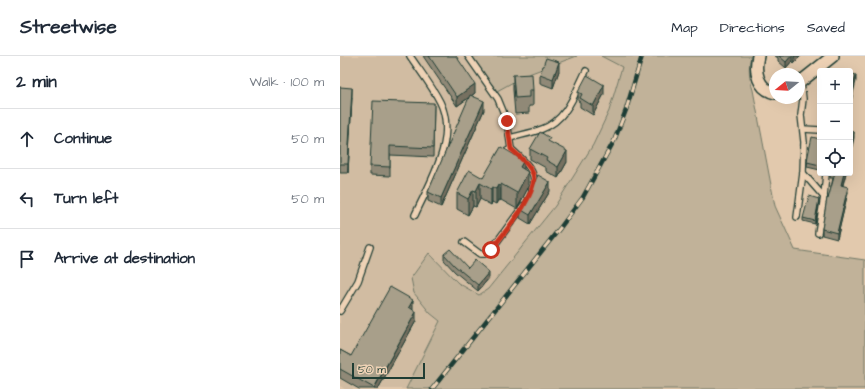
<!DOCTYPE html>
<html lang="en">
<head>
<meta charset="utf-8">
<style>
	body { margin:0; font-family:"Architects Daughter",sans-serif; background:#f6f6f7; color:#1f2937 }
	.controls { position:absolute; right:12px; top:12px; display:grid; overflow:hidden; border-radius:4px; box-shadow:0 4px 16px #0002 }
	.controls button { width:36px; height:36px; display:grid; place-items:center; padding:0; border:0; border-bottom:1px solid #e0e1e3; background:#fff; color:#1f2937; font:20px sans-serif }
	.compass { position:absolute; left:429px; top:12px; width:36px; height:36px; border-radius:50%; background:#fff; box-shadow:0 4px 16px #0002; rotate:252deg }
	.scale { position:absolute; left:12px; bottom:10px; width:73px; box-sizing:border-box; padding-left:4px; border:2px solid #1f3d34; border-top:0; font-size:11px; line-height:14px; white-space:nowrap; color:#1f3d34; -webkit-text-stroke:3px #eed2b5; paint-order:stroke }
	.stop { position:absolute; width:12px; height:12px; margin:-9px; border:3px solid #c8321e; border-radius:50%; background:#fff }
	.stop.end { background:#c8321e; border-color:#fff; box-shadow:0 1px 4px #0008 }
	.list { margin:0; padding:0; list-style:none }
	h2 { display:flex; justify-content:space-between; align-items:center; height:52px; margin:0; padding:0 16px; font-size:17px }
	h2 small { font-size:13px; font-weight:400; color:#747a83 }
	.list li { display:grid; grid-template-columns:26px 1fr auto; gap:12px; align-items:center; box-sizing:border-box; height:60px; padding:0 16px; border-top:1px solid #e0e1e3 }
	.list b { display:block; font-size:15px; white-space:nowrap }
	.list em { font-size:13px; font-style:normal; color:#747a83 }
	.icon { flex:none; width:22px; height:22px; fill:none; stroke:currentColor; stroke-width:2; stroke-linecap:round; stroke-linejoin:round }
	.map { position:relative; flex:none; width:525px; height:333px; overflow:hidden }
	header { display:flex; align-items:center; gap:24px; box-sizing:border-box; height:56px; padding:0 20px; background:#fff; border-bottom:1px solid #e0e1e3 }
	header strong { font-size:19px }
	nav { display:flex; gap:22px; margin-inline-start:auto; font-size:14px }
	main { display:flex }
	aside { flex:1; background:#fff }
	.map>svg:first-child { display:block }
	.built { fill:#d1bca2 }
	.green { fill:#c1b299; stroke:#707866 }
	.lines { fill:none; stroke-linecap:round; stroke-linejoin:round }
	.lane-casing { stroke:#1f3d34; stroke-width:8 }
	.street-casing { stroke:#1f3d34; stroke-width:14 }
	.lane { stroke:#eed2b5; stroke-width:5.5 }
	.street { stroke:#eed2b5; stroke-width:11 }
	.rail-casing { stroke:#1f3d34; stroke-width:4.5 }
	.rail { stroke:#eed2b5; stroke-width:3; stroke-dasharray:9; stroke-linecap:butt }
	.wall { fill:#908977; stroke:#1f3d34 }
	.shaded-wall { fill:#766f61; stroke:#1f3d34 }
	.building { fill:#a89f8a; stroke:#1f3d34 }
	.route { stroke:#c8321e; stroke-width:5 }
</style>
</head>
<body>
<header>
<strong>Streetwise</strong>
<nav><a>Map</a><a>Directions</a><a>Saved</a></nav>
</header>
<main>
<aside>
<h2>2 min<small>Walk · 100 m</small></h2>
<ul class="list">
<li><svg class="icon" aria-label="ahead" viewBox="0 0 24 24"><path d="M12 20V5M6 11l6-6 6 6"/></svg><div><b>Continue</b></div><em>50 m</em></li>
<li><svg class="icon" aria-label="left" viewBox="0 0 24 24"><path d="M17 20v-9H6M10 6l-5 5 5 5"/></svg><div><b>Turn left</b></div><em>50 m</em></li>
<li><svg class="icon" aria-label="arrive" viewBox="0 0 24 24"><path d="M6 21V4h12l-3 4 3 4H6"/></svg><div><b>Arrive at destination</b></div></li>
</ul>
</aside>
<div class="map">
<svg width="525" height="333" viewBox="0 0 525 333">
	<rect width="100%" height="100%" fill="#e2c9ad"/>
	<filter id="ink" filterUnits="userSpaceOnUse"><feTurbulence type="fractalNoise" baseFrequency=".025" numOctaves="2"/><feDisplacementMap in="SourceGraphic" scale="8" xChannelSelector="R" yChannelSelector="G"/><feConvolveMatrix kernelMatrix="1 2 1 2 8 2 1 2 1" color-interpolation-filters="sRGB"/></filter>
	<g filter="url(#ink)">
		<polygon class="built" points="0,0 130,0 186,19 237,0 261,0 282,11 269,55 253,89 215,150 148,233 139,239 118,227 89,197 71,222 74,237 90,257 100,265 66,333 5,333 0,330"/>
		<g class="green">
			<polygon points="130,0 237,0 186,19 157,35"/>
			<path d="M261,0H411C408,12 409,22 413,34L435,150L455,194L525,204V333H66L100,265L90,257L74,237L71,222L89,197L118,227L139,239L148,233L215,150L253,89L269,55L282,11Z"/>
		</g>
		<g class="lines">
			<defs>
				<g id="lane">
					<path d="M70,0C80,15 92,30 100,46C118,82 90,126 75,159"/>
					<polyline points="128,0 158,43 167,65 171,93"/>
					<polyline points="463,73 480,74"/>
					<path d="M170,82C180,79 192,77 202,73C227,64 235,37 246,15"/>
					<path d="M161,98L171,93C182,103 200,117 192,133"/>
					<polyline points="463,117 484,141"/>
					<polyline points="457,161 463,117 464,86 461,59 463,43 461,26"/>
					<polyline points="478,177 484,141 486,117"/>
					<polyline points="124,186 140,198 145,198 151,194 183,150"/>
					<polyline points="0,255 18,225 30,191"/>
				</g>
				<g id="street">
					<path d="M418,0C414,16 418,33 435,37"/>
					<polyline points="459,27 493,0"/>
				</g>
			</defs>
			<use href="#lane" class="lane-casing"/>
			<use href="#street" class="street-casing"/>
			<use href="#lane" class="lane"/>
			<use href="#street" class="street"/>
			<defs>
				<polyline id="rail" points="92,333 220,172 243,141 274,85 286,54 302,0"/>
			</defs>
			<use href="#rail" class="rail-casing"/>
			<use href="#rail" class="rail"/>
		</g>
		<g class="wall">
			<polygon points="83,0 116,0 135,37 131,40 144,54 101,151 88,145 88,136 130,41 117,50"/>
			<polygon points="435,0 461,0 454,7 452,5 446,12 438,5 438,2"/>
			<polygon points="219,15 213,32 200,27 200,18"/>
			<polygon points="173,19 193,34 193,50 189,50 189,57 175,58 173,34"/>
			<polygon points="0,31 12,41 8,117 0,117"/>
			<polygon points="238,36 264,38 253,59 240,51 240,46 238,45"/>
			<polygon points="94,47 93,101 50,99 50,120 30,119 30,110"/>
			<polygon points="480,83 480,114 467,111 468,99"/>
			<polygon points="190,93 227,106 218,122 206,115 206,112 190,103"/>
			<polygon points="184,114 188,132 177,153 161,144 160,145 158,144 156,148 152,146 151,149 140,143 136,151 133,150 128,159 117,153 117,137 143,122"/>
			<polygon points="490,117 506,117 503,129 508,136 497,183 482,179 482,173 493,122 490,122"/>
			<polygon points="210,135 190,168 180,162 180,153"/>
			<polygon points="479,146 475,168 463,165 463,162"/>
			<polygon points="104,198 128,212 149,222 138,235 115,216 104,204"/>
			<polygon points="73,253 73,254 76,265 38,333 19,333 0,322 0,294 11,300"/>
		</g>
		<g class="shaded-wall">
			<polygon points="451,0 452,0 452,5 446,12 446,6"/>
			<polygon points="455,0 461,0 454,7 454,1"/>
			<polygon points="219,6 219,15 213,32 213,23"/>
			<polygon points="516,19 516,25 510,50 510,44"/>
			<polygon points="135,28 135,37 117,50 117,41"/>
			<polygon points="264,29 264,38 253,59 253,50"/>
			<polygon points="12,32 12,41 8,117 8,108"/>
			<polygon points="144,45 144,54 101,151 101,142"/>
			<polygon points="514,76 514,82 510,100 510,94"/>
			<polygon points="227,95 227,106 218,122 218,111"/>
			<polygon points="184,104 184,120 180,111"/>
			<polygon points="188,116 188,132 177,153 177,137"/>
			<polygon points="504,117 506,117 501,135 501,129"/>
			<polygon points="210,126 210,135 190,168 190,159"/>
			<polygon points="140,127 140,143 136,151 136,135"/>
			<polygon points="161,128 161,144 160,145 160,130"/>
			<polygon points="158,129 158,144 156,148 156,133"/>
			<polygon points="152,131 152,146 151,149 151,133"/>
			<polygon points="508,131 508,136 497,183 497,177"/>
			<polygon points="133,134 133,150 128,159 128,143"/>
			<polygon points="479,143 479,146 475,168 475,165"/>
			<polygon points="149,216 149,222 138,235 138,229"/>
			<polygon points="73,244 73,253 69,260 69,251"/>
			<polygon points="76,256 76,265 38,333 34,333"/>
		</g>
		<g class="building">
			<polygon points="89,0 116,0 135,28 117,41"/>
			<polygon points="439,0 451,0 446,6"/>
			<polygon points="206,2 219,6 213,23 200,18"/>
			<polygon points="510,17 516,19 510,44"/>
			<polygon points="192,18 193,34 189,34 189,41 175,42 173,19"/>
			<polygon points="247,19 264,29 253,50 240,42 242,38 238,36"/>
			<polygon points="0,31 12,32 8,108 0,108"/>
			<polygon points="130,39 144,45 101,142 88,136"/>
			<polygon points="33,45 94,47 93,92 50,90 50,111 30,110"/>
			<polygon points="510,75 514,76 510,94"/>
			<polygon points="200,76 210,82 208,85 227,95 218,111 206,104 207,102 190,93"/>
			<polygon points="472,81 480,83 480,109 467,106 468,99"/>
			<polygon points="161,91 184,104 180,111 188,116 177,137 161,128 160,130 158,129 156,133 152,131 151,133 140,127 136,135 133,134 128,143 117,137 129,114 143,122"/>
			<polygon points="495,117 504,117 501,129 508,131 497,177 482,173 487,142 488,143"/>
			<polygon points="198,119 210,126 190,159 180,153"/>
			<polygon points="469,140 479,143 475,165 463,162"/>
			<polygon points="110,193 128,212 135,204 149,216 138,229 115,210 104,198"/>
			<polygon points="50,231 73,244 69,251 76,256 34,332 0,313 0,294 11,300"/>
		</g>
	</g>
	<g class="lines" filter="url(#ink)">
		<path class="route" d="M151,194C163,178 199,138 193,118C189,108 179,100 171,93L167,65"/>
	</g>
</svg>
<div class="controls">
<button>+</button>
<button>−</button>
<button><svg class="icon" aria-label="locate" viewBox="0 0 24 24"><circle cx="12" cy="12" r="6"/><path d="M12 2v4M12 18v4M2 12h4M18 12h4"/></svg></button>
</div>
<svg class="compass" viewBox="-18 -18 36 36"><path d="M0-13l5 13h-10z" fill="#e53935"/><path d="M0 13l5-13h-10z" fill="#747a83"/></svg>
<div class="scale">50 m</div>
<div class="stop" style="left:151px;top:194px"></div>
<div class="stop end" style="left:167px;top:65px"></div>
</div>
</main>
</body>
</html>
